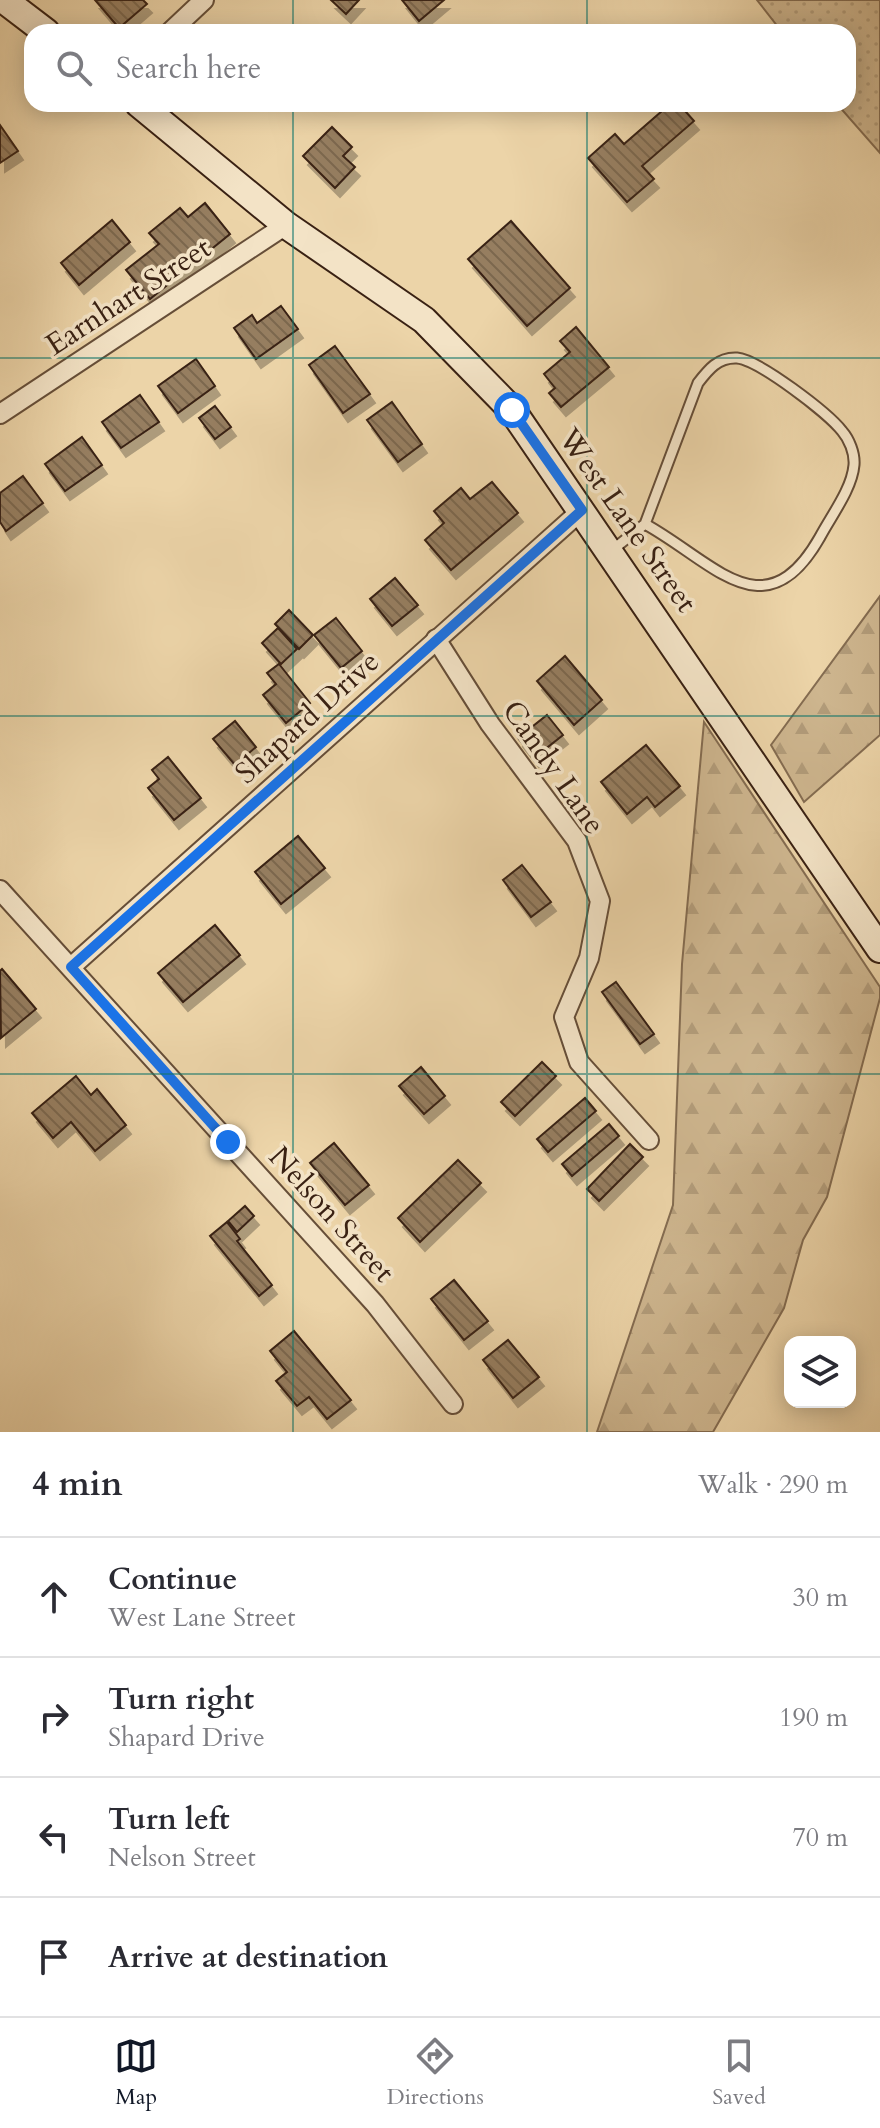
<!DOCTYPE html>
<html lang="en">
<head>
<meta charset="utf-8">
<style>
	body { margin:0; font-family:Cardo,serif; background:#f2f2f3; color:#2b2b33 }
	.controls { position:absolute; right:24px; bottom:24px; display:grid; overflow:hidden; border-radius:16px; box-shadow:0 4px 20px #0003 }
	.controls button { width:72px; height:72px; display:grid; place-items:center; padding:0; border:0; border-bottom:2px solid #e1e1e2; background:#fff; color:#2b2b33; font:40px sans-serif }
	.stop { position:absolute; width:24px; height:24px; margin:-18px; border:6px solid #1a73e8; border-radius:50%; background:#fff }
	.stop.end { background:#1a73e8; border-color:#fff; box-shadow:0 2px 8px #0008 }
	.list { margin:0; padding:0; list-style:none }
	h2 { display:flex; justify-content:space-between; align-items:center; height:104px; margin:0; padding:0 32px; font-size:34px }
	h2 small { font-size:26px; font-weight:400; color:#7c7c81 }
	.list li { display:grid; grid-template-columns:52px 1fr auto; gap:24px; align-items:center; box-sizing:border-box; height:120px; padding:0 32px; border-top:2px solid #e1e1e2 }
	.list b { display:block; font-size:30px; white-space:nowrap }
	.list p { margin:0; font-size:26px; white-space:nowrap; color:#7c7c81 }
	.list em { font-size:26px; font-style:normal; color:#7c7c81 }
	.icon { flex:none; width:44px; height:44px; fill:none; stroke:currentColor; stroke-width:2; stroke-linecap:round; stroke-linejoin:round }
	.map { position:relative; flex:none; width:880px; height:1432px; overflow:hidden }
	.search { position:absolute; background:#fff; box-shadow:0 4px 20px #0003; left:24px; right:24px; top:24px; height:88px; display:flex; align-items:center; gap:20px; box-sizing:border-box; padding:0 28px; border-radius:24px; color:#7c7c81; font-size:30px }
	.sheet { height:584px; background:#fff }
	nav { display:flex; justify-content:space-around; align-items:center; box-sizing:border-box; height:112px; border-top:2px solid #e1e1e2; background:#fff; font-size:22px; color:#7c7c81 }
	nav a { display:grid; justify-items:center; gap:4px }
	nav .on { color:#111827 }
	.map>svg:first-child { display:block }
	.grass { fill:url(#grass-dots); stroke:#846c51; stroke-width:2 }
	.forest { fill:url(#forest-firs); stroke:#846c51; stroke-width:2 }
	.building { fill:url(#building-back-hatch); stroke:#392113; stroke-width:2; filter:url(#shadow) }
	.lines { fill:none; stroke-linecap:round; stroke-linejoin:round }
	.lane-casing { stroke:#664e38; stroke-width:13 }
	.street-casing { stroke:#664e38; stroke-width:22 }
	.secondary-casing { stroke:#392113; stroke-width:30 }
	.lane { stroke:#f3e3c6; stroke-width:9 }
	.street { stroke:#f3e3c6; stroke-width:18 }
	.secondary { stroke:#f3e3c6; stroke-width:26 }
	.route { stroke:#1a73e8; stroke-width:10 }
	.grid { fill:none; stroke:#0f766e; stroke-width:2; stroke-opacity:0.55 }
	.labels { text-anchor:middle; stroke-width:7; stroke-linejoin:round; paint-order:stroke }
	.street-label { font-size:30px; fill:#392113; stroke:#f3e3c6 }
</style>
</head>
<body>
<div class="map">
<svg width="880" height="1432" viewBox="0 0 880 1432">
	<defs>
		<pattern id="grass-dots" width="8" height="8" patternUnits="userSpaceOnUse" patternTransform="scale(2)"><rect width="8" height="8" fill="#ceb68f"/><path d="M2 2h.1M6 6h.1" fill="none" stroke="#b29c7a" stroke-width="1.8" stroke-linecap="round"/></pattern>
		<pattern id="forest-firs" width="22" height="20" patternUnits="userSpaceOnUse" patternTransform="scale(2)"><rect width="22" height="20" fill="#ceb68f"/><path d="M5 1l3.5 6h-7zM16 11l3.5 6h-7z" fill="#b29c7a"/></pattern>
		<pattern id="building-back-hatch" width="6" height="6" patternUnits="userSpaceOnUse" patternTransform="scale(2)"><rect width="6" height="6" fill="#967e60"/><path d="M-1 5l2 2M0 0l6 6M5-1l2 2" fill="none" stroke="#7b674e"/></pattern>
		<filter id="shadow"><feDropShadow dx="5" dy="9" stdDeviation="0" flood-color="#0004"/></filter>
	</defs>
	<rect width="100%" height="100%" fill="#ecd4a8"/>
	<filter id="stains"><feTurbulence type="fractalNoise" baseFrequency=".0025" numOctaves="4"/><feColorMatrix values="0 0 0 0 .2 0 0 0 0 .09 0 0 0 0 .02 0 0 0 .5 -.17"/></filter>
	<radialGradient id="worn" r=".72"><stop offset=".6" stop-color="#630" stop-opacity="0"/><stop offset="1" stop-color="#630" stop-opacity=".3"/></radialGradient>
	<polygon class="grass" points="757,0 880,0 880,153 837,104 848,104 848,32 782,32"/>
	<g class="forest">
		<polygon points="880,596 880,735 804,802 771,745"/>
		<polygon points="704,722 880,987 880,998 827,1197 803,1240 784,1308 713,1432 597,1432 673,1205 682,964"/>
	</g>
	<g class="building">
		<polygon points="95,0 143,0 147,4 119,28"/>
		<polygon points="331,0 359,0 346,14"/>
		<polygon points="402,0 444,0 419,21"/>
		<polygon points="670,104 679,104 694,121 642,166 654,179 627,202 588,158 615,134 624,144"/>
		<polygon points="0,125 18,151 0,163"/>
		<polygon points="332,127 352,147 343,156 355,167 335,188 303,156"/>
		<polygon points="205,203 230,234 150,299 126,270 159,244 149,233 180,208 188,217"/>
		<polygon points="112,220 130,242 79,285 61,263"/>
		<polygon points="511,221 570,288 527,326 468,259"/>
		<polygon points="281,306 298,329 256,359 234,328 252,315 257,323"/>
		<polygon points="576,327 609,367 561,407 549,393 555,388 544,374 570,352 560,341"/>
		<polygon points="335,346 370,394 343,413 309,365"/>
		<polygon points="196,359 215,386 178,413 158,386"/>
		<polygon points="140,395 159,422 121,448 102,422"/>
		<polygon points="392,402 422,444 398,462 367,420"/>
		<polygon points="215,406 231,427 215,439 199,418"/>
		<polygon points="82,437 102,465 65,491 45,464"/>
		<polygon points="23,476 43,503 6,531 0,522 0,493"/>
		<polygon points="492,482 518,513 451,570 425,540 444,523 434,511 461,488 470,499"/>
		<polygon points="395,578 418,605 392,626 370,599"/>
		<polygon points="289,610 313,635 299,649 275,624"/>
		<polygon points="336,618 362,651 341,668 314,635"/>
		<polygon points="278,628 297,649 281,664 262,643"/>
		<polygon points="565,656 602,700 574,725 537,681"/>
		<polygon points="279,664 310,703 286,723 263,695 276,684 267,673"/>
		<polygon points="547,715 563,735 534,758 518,738"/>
		<polygon points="235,721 256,747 235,765 213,739"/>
		<polygon points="646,745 680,786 655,807 647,797 627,814 601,782"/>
		<polygon points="168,757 201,798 174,820 148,788 159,779 152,770"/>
		<polygon points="298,836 325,868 281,904 255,872"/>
		<polygon points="522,865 551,902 531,917 503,880"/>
		<polygon points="215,925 240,955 183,1002 158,973"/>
		<polygon points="2,969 36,1009 1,1038 0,971"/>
		<polygon points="616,982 654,1034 640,1044 602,992"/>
		<polygon points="542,1062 556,1076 515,1116 501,1102"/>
		<polygon points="421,1067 445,1096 424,1114 399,1086"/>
		<polygon points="76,1076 91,1095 97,1089 126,1125 95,1151 71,1122 53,1138 32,1113"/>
		<polygon points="585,1098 596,1111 548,1152 537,1139"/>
		<polygon points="609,1124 619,1136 572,1176 562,1164"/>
		<polygon points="334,1143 369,1185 345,1205 310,1163"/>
		<polygon points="630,1144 643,1157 599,1201 587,1189"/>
		<polygon points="458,1160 481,1183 420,1242 398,1218"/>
		<polygon points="245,1206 254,1216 237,1232 228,1221"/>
		<polygon points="227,1222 240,1239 237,1241 272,1285 259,1296 210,1236"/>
		<polygon points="454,1280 488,1321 464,1340 431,1299"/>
		<polygon points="294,1331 351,1400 327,1419 309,1397 297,1406 276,1381 287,1372 270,1351"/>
		<polygon points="508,1340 539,1377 513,1398 483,1360"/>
	</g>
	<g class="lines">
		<defs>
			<path id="lane" d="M611,551L645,524L698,383C708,370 718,357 737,358C759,360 828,413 842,431C849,439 855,453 854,465C852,489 831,516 820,537C765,634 714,562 645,524"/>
			<g id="street">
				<polyline points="170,32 204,0"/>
				<polyline points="0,414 286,225"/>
				<polyline points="436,639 490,724 577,841 600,901 589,958 564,1017 579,1062 649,1140"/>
				<polyline points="0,890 375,1304 453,1404"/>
				<polyline points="71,967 582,510"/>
			</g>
			<g id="secondary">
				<polyline points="4,0 46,32"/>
				<polyline points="139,104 286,225 424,320 512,410 880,949"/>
			</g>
		</defs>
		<use href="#lane" class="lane-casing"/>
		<use href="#street" class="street-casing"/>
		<use href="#secondary" class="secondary-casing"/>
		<use href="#lane" class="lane"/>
		<use href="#street" class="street"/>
		<use href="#secondary" class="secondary"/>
	</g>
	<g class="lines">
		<polyline class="route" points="228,1142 71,967 582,510 512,410"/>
	</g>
	<path class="grid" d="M293,0V32M587,0V32M293,104V1432M587,104V1432M0,358H880M0,716H880M0,1074H880"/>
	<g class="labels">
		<g class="street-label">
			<text transform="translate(128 296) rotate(-33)" y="10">Earnhart Street</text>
			<text transform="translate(628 520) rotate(55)" y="10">West Lane Street</text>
			<text transform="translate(307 717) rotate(-42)" y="10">Shapard Drive</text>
			<text transform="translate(554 767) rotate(55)" y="10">Candy Lane</text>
			<text transform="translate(332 1214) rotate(48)" y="10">Nelson Street</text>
		</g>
	</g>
	<rect width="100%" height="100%" filter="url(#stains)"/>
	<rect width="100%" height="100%" fill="url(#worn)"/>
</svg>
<div class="controls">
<button><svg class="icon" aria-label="layers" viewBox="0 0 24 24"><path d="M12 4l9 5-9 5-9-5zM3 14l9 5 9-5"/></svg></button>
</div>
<div class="stop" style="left:512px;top:410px"></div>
<div class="stop end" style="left:228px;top:1142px"></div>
<div class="search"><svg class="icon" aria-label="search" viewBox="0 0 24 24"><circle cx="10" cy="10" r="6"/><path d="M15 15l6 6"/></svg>Search here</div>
</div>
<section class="sheet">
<h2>4 min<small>Walk · 290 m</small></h2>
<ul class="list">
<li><svg class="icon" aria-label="ahead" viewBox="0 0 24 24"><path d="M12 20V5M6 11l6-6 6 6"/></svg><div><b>Continue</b><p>West Lane Street</p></div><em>30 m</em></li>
<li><svg class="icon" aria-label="right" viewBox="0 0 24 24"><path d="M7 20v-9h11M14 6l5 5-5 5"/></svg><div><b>Turn right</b><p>Shapard Drive</p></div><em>190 m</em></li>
<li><svg class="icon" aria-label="left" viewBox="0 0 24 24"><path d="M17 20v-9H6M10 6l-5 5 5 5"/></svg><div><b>Turn left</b><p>Nelson Street</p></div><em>70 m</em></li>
<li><svg class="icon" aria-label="arrive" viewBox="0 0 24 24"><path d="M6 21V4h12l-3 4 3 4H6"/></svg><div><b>Arrive at destination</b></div></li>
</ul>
</section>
<nav>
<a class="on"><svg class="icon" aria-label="map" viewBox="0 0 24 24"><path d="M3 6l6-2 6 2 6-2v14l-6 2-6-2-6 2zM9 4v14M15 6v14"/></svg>Map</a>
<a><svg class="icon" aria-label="directions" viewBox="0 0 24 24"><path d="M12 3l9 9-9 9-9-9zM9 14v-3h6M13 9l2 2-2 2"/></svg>Directions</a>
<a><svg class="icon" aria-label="saved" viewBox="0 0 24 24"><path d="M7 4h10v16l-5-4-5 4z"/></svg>Saved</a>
</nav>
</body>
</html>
